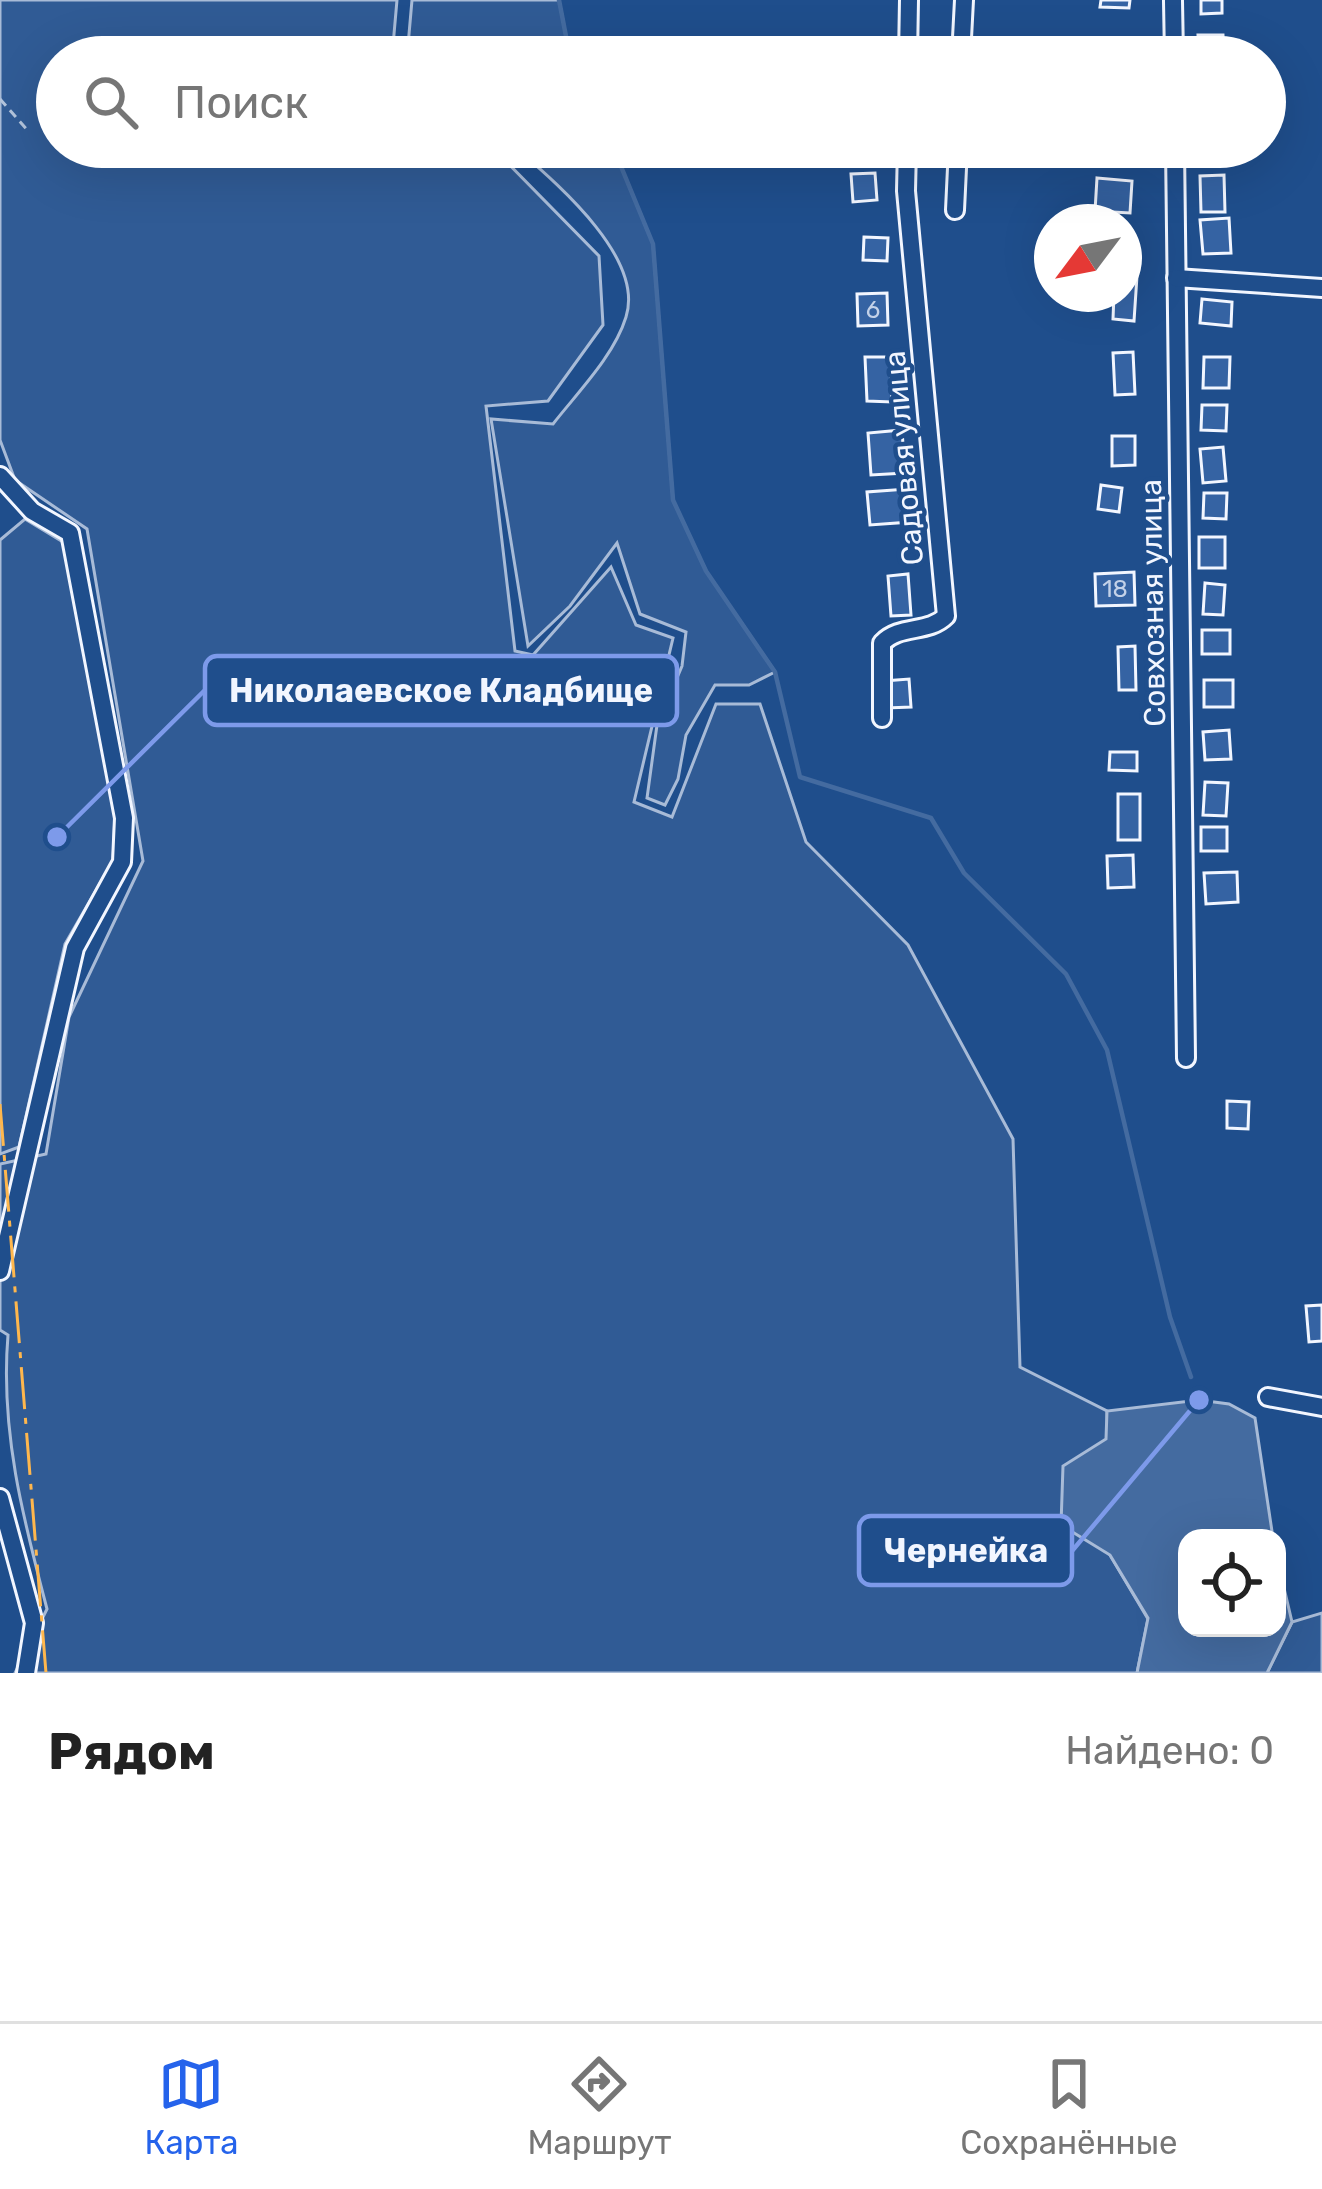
<!DOCTYPE html>
<html lang="ru">
<head>
<meta charset="utf-8">
<style>
	body { margin:0; font-family:Rubik,sans-serif; background:#f6f6f6; color:#222 }
	.controls { position:absolute; right:36px; bottom:36px; display:grid; overflow:hidden; border-radius:24px; box-shadow:0 12px 48px #0002 }
	.controls button { width:108px; height:108px; display:grid; place-items:center; padding:0; border:0; border-bottom:3px solid #e0e0e0; background:#fff; color:#222; font:60px sans-serif }
	.compass { position:absolute; left:1034px; top:204px; width:108px; height:108px; border-radius:50%; background:#fff; box-shadow:0 12px 48px #0002; rotate:238deg }
	.list { margin:0; padding:0; list-style:none }
	h2 { display:flex; justify-content:space-between; align-items:center; height:156px; margin:0; padding:0 48px; font-size:51px }
	h2 small { font-size:39px; font-weight:400; color:#767676 }
	.icon { flex:none; width:66px; height:66px; fill:none; stroke:currentColor; stroke-width:2; stroke-linecap:round; stroke-linejoin:round }
	.map { position:relative; flex:none; width:1322px; height:1673px; overflow:hidden }
	.search { position:absolute; background:#fff; box-shadow:0 12px 48px #0002; left:36px; right:36px; top:36px; height:132px; display:flex; align-items:center; gap:30px; box-sizing:border-box; padding:0 42px; border-radius:66px; color:#767676; font-size:45px }
	.sheet { height:348px; background:#fff }
	nav { display:flex; justify-content:space-around; align-items:center; box-sizing:border-box; height:168px; border-top:3px solid #e0e0e0; background:#fff; font-size:33px; color:#767676 }
	nav a { display:grid; justify-items:center; gap:6px }
	nav .on { color:#2563eb }
	.map>svg:first-child { display:block }
	.green { fill:#305b95; stroke:#a8bbd7; stroke-width:3 }
	.water { fill:#446ba0; stroke:#a8bbd7; stroke-width:3 }
	.lines { fill:none; stroke-linecap:round; stroke-linejoin:round }
	.stream { stroke:#446ba0; stroke-width:4.5 }
	.building { fill:#3563a3; stroke:#f2f6ff; stroke-width:3 }
	.minor-casing { stroke:#f2f6ff; stroke-width:22 }
	.path { stroke:#b3c4dc; stroke-width:3; stroke-dasharray:9 6; stroke-linecap:butt }
	.minor { stroke:#1f4e8c; stroke-width:16 }
	.power { stroke:#ffb74d; stroke-width:3; stroke-dasharray:42 9 6 9; stroke-linecap:butt }
	.labels { text-anchor:middle; stroke-width:9; stroke-linejoin:round; paint-order:stroke }
	.number-label { font-size:24px; fill:#c3d1e8 }
	.street-label { font-size:30px; fill:#f2f6ff; stroke:#1f4e8c }
	.leader { fill:none; stroke:#7d9aea; stroke-width:4.5 }
	.callout-dot { fill:#7d9aea; stroke:#1f4e8c; stroke-width:4.5 }
	.callout { fill:#1f4e8c; stroke:#7d9aea; stroke-width:4.5 }
	.callout-label { font-size:33px; text-anchor:middle; font-weight:bold; fill:#f2f6ff }
</style>
</head>
<body>
<div class="map">
<svg width="1322" height="1673" viewBox="0 0 1322 1673">
	<rect width="100%" height="100%" fill="#1f4e8c"/>
	<g class="green">
		<path d="M0,0H397L392,57H57V147H492L599,256L603,325L548,401L486,406L515,651L533,655L611,567L636,625L673,638L634,802L672,817L716,704H760L806,842L908,945L1013,1139L1020,1367L1107,1411L1110,1555L1148,1619L1137,1673H15L47,1609C23,1518 0,1430 8,1335L0,1330V1164L46,1154L69,1017L143,861L87,529L15,480L0,440Z"/>
		<polygon points="412,0 559,0 570,57 407,57"/>
		<path d="M515,147H613L653,244L673,500L706,571L775,672L749,685H715L686,735L678,779L665,805L647,798L657,725L682,666L686,632L640,614L617,543L570,606L528,646L491,419L553,424C578,392 614,356 626,317C645,257 555,182 515,147Z"/>
		<polygon points="25,519 63,542 115,813 113,861 65,944 19,1147 0,1154 0,540"/>
		<polygon points="1322,1613 1322,1673 1267,1673 1292,1622"/>
	</g>
	<polygon class="water" points="1199,1400 1229,1404 1255,1418 1273,1538 1187,1538 1187,1628 1277,1628 1277,1558 1292,1622 1267,1673 1137,1673 1148,1618 1110,1555 1061,1525 1063,1466 1106,1439 1107,1411"/>
	<g class="lines">
		<g class="stream">
			<polyline points="559,0 570,57"/>
			<polyline points="613,147 653,244 673,500 706,571 775,672 800,777 931,818 964,873 1066,974 1107,1050 1170,1317 1191,1377"/>
		</g>
	</g>
	<g class="building">
		<polygon points="1101,0 1130,0 1129,8 1100,7"/>
		<polygon points="1201,0 1222,0 1222,13 1201,14"/>
		<polygon points="1198,35 1223,35 1224,57 1199,57"/>
		<polygon points="814,44 815,57 789,57 788,46"/>
		<polygon points="875,173 877,200 853,202 851,174"/>
		<polygon points="1224,175 1225,212 1201,212 1200,176"/>
		<polygon points="1097,178 1132,181 1130,213 1095,211"/>
		<polygon points="1229,218 1231,253 1203,254 1200,220"/>
		<polygon points="864,237 888,238 887,261 863,260"/>
		<polygon points="1124,275 1137,276 1134,321 1113,319 1114,294 1124,294"/>
		<polygon points="887,293 888,325 858,326 857,294"/>
		<polygon points="1202,299 1232,302 1231,326 1200,323"/>
		<polygon points="1133,352 1135,394 1115,395 1113,353"/>
		<polygon points="865,357 890,357 892,402 867,401"/>
		<polygon points="1204,357 1230,357 1229,388 1203,388"/>
		<polygon points="1202,405 1227,405 1226,431 1201,430"/>
		<polygon points="902,430 905,473 871,475 868,433"/>
		<polygon points="1112,436 1135,436 1135,465 1112,466"/>
		<polygon points="1223,447 1226,481 1203,483 1200,449"/>
		<polygon points="1101,485 1122,488 1119,512 1098,509"/>
		<polygon points="907,489 910,522 870,525 867,492"/>
		<polygon points="1204,493 1227,493 1226,519 1203,518"/>
		<rect x="1199" y="537" width="26" height="31"/>
		<polygon points="1134,572 1135,605 1096,606 1095,574"/>
		<polygon points="908,574 911,615 891,616 888,576"/>
		<polygon points="1205,583 1225,585 1223,615 1203,614"/>
		<rect x="1202" y="630" width="28" height="24"/>
		<polygon points="1135,646 1136,690 1119,690 1118,647"/>
		<polygon points="909,679 911,707 886,708 884,681"/>
		<rect x="1204" y="680" width="29" height="27"/>
		<polygon points="1229,730 1231,759 1205,760 1203,732"/>
		<polygon points="1110,752 1137,752 1137,771 1109,770"/>
		<polygon points="1205,782 1228,783 1226,816 1203,815"/>
		<rect x="1118" y="794" width="22" height="46"/>
		<rect x="1201" y="827" width="26" height="24"/>
		<polygon points="1133,855 1134,887 1108,888 1107,856"/>
		<polygon points="1237,872 1238,902 1206,904 1204,873"/>
		<polygon points="1227,1101 1249,1102 1248,1129 1227,1128"/>
		<polygon points="1322,1305 1322,1341 1309,1342 1306,1306"/>
	</g>
	<g class="lines">
		<defs>
			<g id="minor">
				<polyline points="1173,1 1174,57"/>
				<polyline points="908,57 909,0"/>
				<polyline points="961,57 964,0"/>
				<polyline points="1175,147 1186,1058"/>
				<polyline points="955,210 958,147"/>
				<polyline points="1176,278 1322,288"/>
				<polyline points="0,476 32,511 70,533 124,818 122,862 75,948 0,1271"/>
				<path d="M882,718V643C900,624 928,634 946,616L906,191L907,147"/>
				<polyline points="1268,1397 1322,1407"/>
				<polyline points="0,1498 34,1623 26,1673"/>
			</g>
		</defs>
		<use href="#minor" class="minor-casing"/>
		<polyline class="path" points="0,99 29,132"/>
		<use href="#minor" class="minor"/>
		<polyline class="power" points="0,1104 46,1673"/>
	</g>
	<g class="labels">
		<g class="number-label">
			<text x="873" y="318">6</text>
			<text x="1115" y="597">18</text>
		</g>
		<g class="street-label">
			<text transform="translate(904 458) rotate(-95)" y="10">Садовая улица</text>
			<text transform="translate(1153 603) rotate(-91)" y="10">Совхозная улица</text>
		</g>
	</g>
	<path class="leader" d="M57 837L205 690M1199 1400L1072 1551"/>
	<g class="callout-dot">
		<circle cx="57" cy="837" r="12"/>
		<circle cx="1199" cy="1400" r="12"/>
	</g>
	<g class="callout">
		<rect x="205" y="656" width="472" height="69" rx="12"/>
		<rect x="859" y="1516" width="213" height="69" rx="12"/>
	</g>
	<g class="callout-label">
		<text x="441" y="702">Николаевское Кладбище</text>
		<text x="966" y="1562">Чернейка</text>
	</g>
</svg>
<div class="controls">
<button><svg class="icon" aria-label="locate" viewBox="0 0 24 24"><circle cx="12" cy="12" r="6"/><path d="M12 2v4M12 18v4M2 12h4M18 12h4"/></svg></button>
</div>
<svg class="compass" viewBox="-18 -18 36 36"><path d="M0-13l5 13h-10z" fill="#e53935"/><path d="M0 13l5-13h-10z" fill="#767676"/></svg>
<div class="search"><svg class="icon" aria-label="search" viewBox="0 0 24 24"><circle cx="10" cy="10" r="6"/><path d="M15 15l6 6"/></svg>Поиск</div>
</div>
<section class="sheet">
<h2>Рядом<small>Найдено: 0</small></h2>
<ul class="list">
</ul>
</section>
<nav>
<a class="on"><svg class="icon" aria-label="map" viewBox="0 0 24 24"><path d="M3 6l6-2 6 2 6-2v14l-6 2-6-2-6 2zM9 4v14M15 6v14"/></svg>Карта</a>
<a><svg class="icon" aria-label="directions" viewBox="0 0 24 24"><path d="M12 3l9 9-9 9-9-9zM9 14v-3h6M13 9l2 2-2 2"/></svg>Маршрут</a>
<a><svg class="icon" aria-label="saved" viewBox="0 0 24 24"><path d="M7 4h10v16l-5-4-5 4z"/></svg>Сохранённые</a>
</nav>
</body>
</html>
